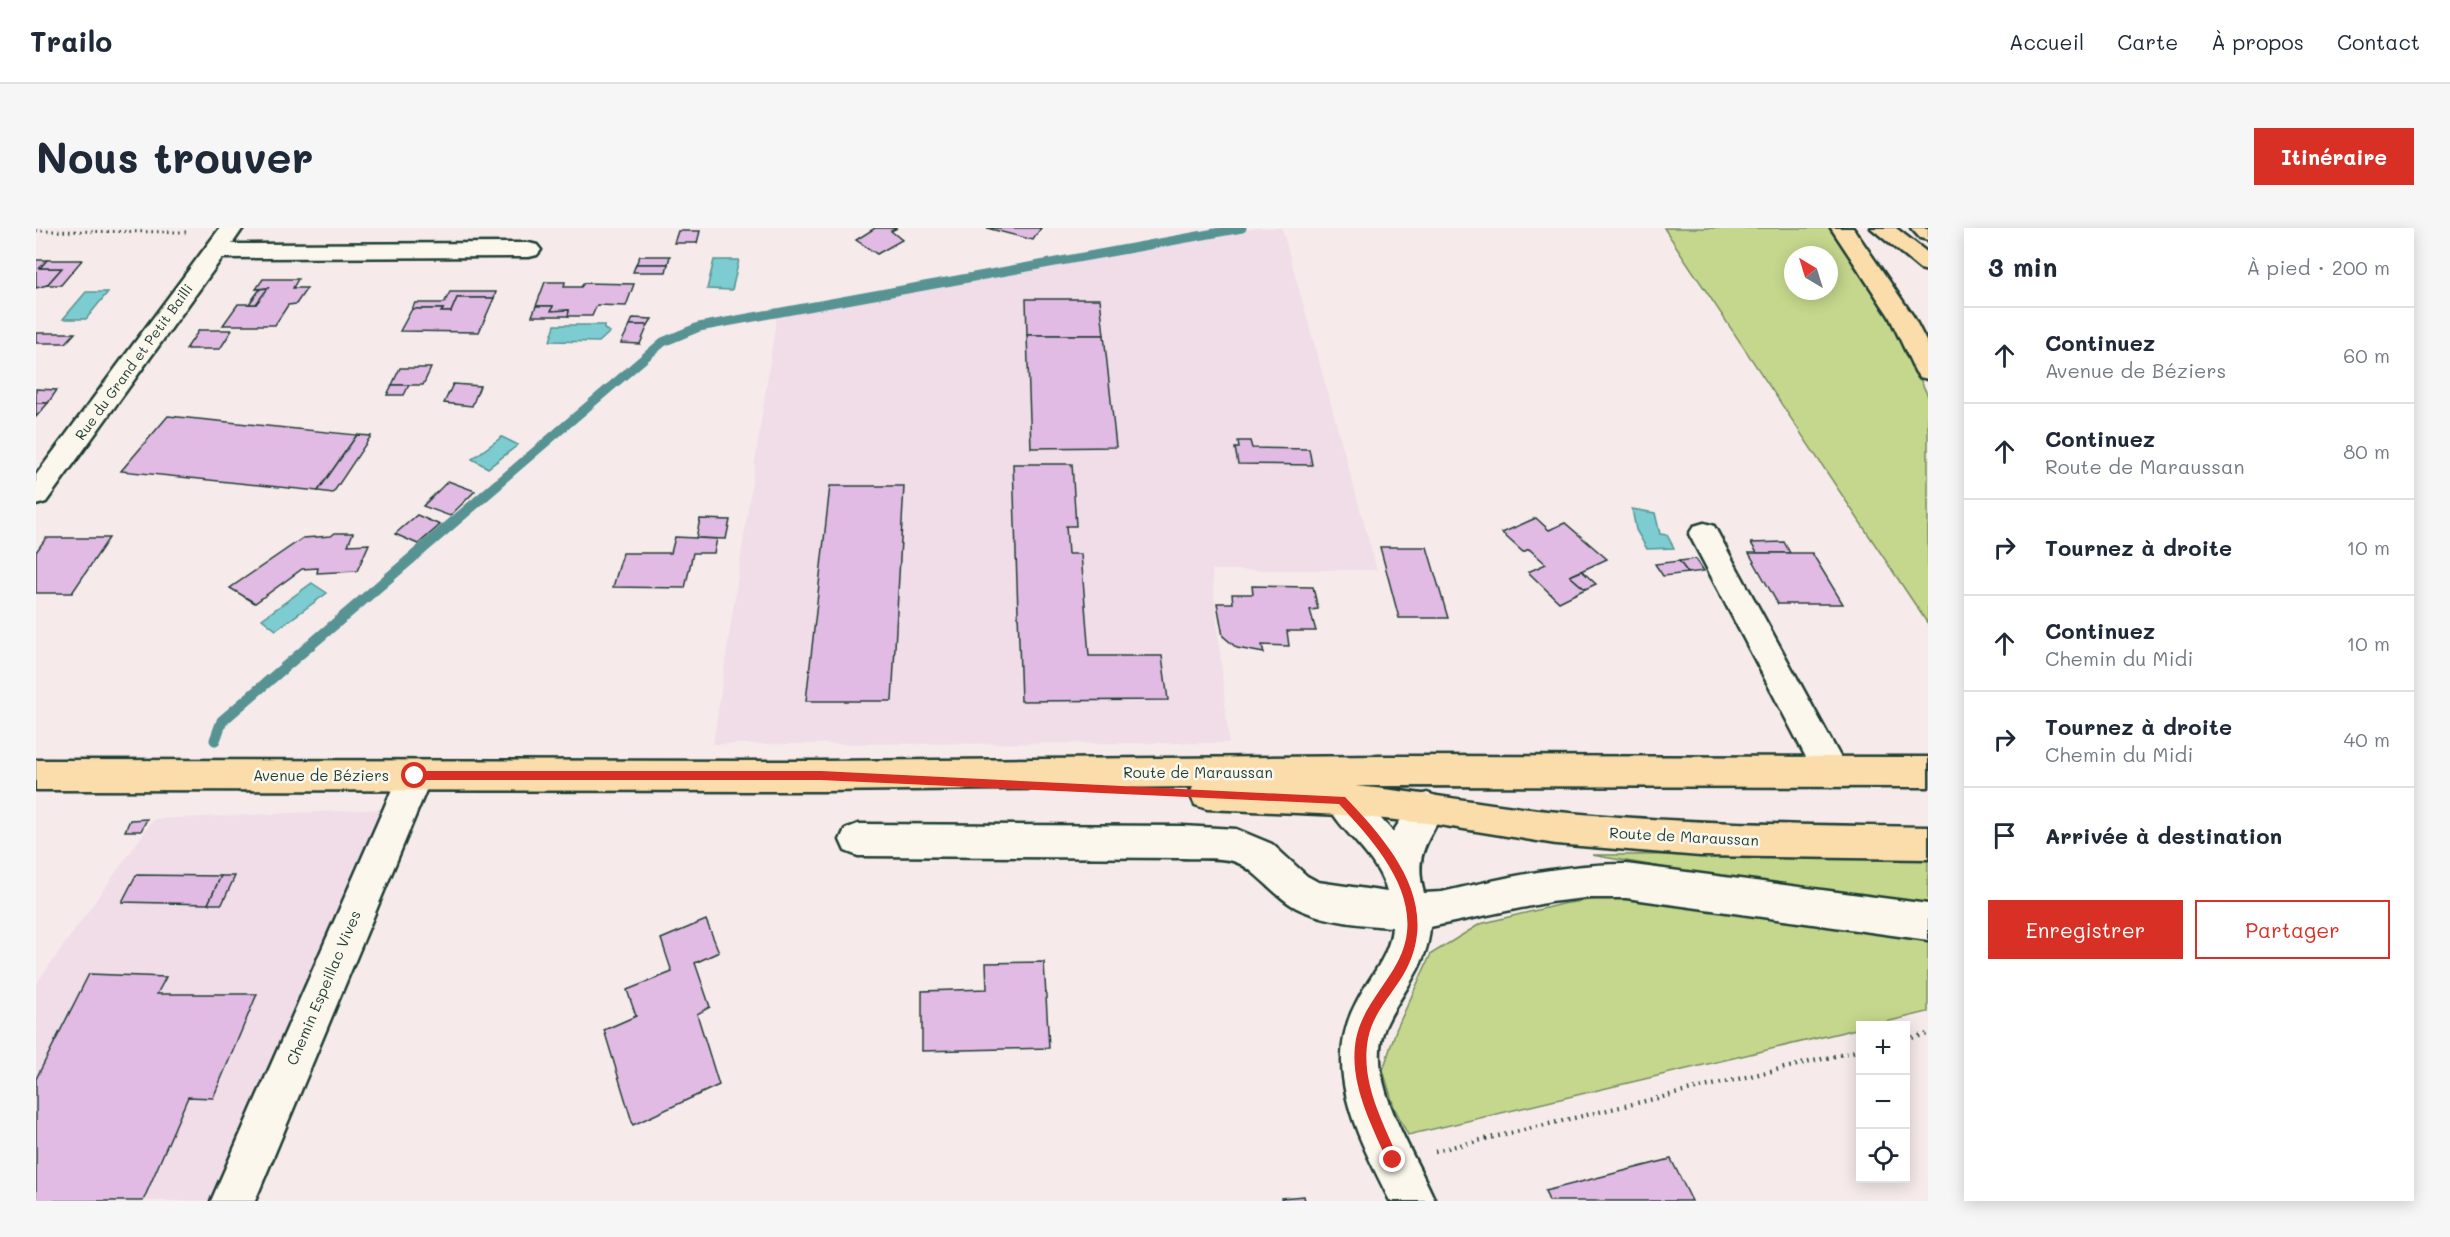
<!DOCTYPE html>
<html lang="fr">
<head>
<meta charset="utf-8">
<style>
	body { margin:0; font-family:Mali,sans-serif; background:#f6f6f7; color:#1f2937 }
	.controls { position:absolute; right:18px; bottom:18px; display:grid; overflow:hidden; border-radius:0px; box-shadow:0 3px 15px #0003 }
	.controls button { width:54px; height:54px; display:grid; place-items:center; padding:0; border:0; border-bottom:2px solid #e0e1e3; background:#fff; color:#1f2937; font:30px sans-serif }
	.compass { position:absolute; left:1748px; top:18px; width:54px; height:54px; border-radius:50%; background:#fff; box-shadow:0 3px 15px #0003; rotate:322deg }
	.stop { position:absolute; width:18px; height:18px; margin:-14px; border:4px solid #d93025; border-radius:50%; background:#fff }
	.stop.end { background:#d93025; border-color:#fff; box-shadow:0 2px 6px #0008 }
	.list { margin:0; padding:0; list-style:none }
	h2 { display:flex; justify-content:space-between; align-items:center; height:78px; margin:0; padding:0 24px; font-size:26px }
	h2 small { font-size:20px; font-weight:400; color:#747a83 }
	.list li { display:grid; grid-template-columns:39px 1fr auto; gap:18px; align-items:center; box-sizing:border-box; height:96px; padding:0 24px; border-top:2px solid #e0e1e3 }
	.list b { display:block; font-size:22px; white-space:nowrap }
	.list p { margin:0; font-size:20px; white-space:nowrap; color:#747a83 }
	.list em { font-size:20px; font-style:normal; color:#747a83 }
	.actions { display:flex; gap:12px; padding:18px 24px }
	.actions a { flex:1; padding:14px 0; border:2px solid #d93025; border-radius:0px; text-align:center; font-size:21px; color:#d93025 }
	.actions .main { background:#d93025; color:#fff }
	.icon { flex:none; width:33px; height:33px; fill:none; stroke:currentColor; stroke-width:2; stroke-linecap:round; stroke-linejoin:round }
	.map { position:relative; flex:none; width:1892px; height:973px; overflow:hidden; border-radius:0px }
	header { display:flex; align-items:center; gap:36px; box-sizing:border-box; height:84px; padding:0 30px; background:#fff; border-bottom:2px solid #e0e1e3 }
	header strong { font-size:28px }
	nav { display:flex; gap:33px; margin-inline-start:auto; font-size:21px }
	.intro { display:flex; align-items:center; justify-content:space-between; box-sizing:border-box; height:144px; padding:0 36px }
	h1 { margin:0; font-size:42px }
	.button { padding:15px 27px; border-radius:0px; background:#d93025; color:#fff; font-size:21px; font-weight:700 }
	main { display:flex; gap:36px; padding:0 36px }
	aside { flex:1; background:#fff; border-radius:0px; box-shadow:0 3px 15px #0003 }
	.map>svg:first-child { display:block }
	.built { fill:#f0dde8 }
	.green { fill:#c5d78c; stroke:#728a60; stroke-width:1.5; fill-rule:evenodd }
	.water { fill:#7bccd1; stroke:#569392; stroke-width:1.5 }
	.lines { fill:none; stroke-linecap:round; stroke-linejoin:round }
	.stream-far1 { stroke:#569392; stroke-width:9 }
	.stream { stroke:#569392; stroke-width:11 }
	.building { fill:#e1bbe4; stroke:#1f3d34; stroke-width:1.5 }
	.minor-casing { stroke:#1f3d34; stroke-width:5 }
	.major-casing { stroke:#1f3d34; stroke-width:5 }
	.highway-casing { stroke:#1f3d34; stroke-width:5 }
	.path-far1 { stroke:#1f3d34; stroke-width:3; stroke-dasharray:1.5 4; stroke-linecap:butt }
	.path { stroke:#1f3d34; stroke-width:4.5; stroke-dasharray:1.5 5; stroke-linecap:butt }
	.minor { fill:#fbf7ec; fill-rule:evenodd }
	.major { fill:#faddab; fill-rule:evenodd }
	.highway { fill:#faddab; fill-rule:evenodd }
	.route { fill:#d93025 }
	.labels { text-anchor:middle; stroke-width:5; stroke-linejoin:round; paint-order:stroke }
	.far-street-label { font-size:14px; fill:#1f3d34; stroke:#fbf7ec }
	.street-label { font-size:15px; fill:#1f3d34; stroke:#fbf7ec }
</style>
</head>
<body>
<header>
<strong>Trailo</strong>
<nav><a>Accueil</a><a>Carte</a><a>À propos</a><a>Contact</a></nav>
</header>
<div class="intro"><h1>Nous trouver</h1><a class="button">Itinéraire</a></div>
<main>
<div class="map">
<svg width="1892" height="973" viewBox="0 0 1892 973">
	<rect width="100%" height="100%" fill="#f6ebea"/>
	<filter id="ink" filterUnits="userSpaceOnUse"><feTurbulence type="fractalNoise" baseFrequency=".0167" numOctaves="2"/><feDisplacementMap in="SourceGraphic" scale="12" xChannelSelector="R" yChannelSelector="G"/><feConvolveMatrix kernelMatrix="1 2 1 2 8 2 1 2 1" color-interpolation-filters="sRGB"/></filter>
	<g filter="url(#ink)">
		<g class="built">
			<polygon points="1221,0 1246,0 1341,342 1176,342 1193,515 677,516 741,86"/>
			<polygon points="348,581 178,973 0,973 0,756 118,591"/>
		</g>
		<g class="green">
			<path d="M1628,0H1794L1856,93L1892,168V396ZM1757,27H1793V63H1757Z"/>
			<polygon points="1892,626 1892,685 1556,627"/>
			<polygon points="1575,669 1768,686 1892,705 1892,784 1372,907 1358,879 1347,842 1360,802 1395,726 1444,696 1526,676"/>
		</g>
		<g class="water">
			<polygon points="678,32 703,32 696,62 671,61"/>
			<polygon points="50,64 72,64 50,91 27,91"/>
			<polygon points="519,97 568,97 568,101 574,104 563,114 514,113"/>
			<polygon points="466,209 482,217 452,240 436,231"/>
			<polygon points="1596,281 1619,285 1624,306 1631,307 1638,320 1611,321 1600,302"/>
			<polygon points="276,355 291,365 240,402 226,391"/>
		</g>
		<g class="lines">
			<polyline class="stream-far1" points="460,257 627,114 663,99 1206,0"/>
			<polyline class="stream" points="179,512 186,493 462,256"/>
		</g>
		<g class="building">
			<polygon points="839,0 861,0 855,3 866,12 841,26 820,12"/>
			<polygon points="951,0 1005,0 997,12"/>
			<polygon points="642,3 664,3 661,15 638,15"/>
			<polygon points="604,28 634,28 632,36 600,36"/>
			<polygon points="0,32 11,32 4,40 26,40 11,57 0,60"/>
			<polygon points="11,32 46,32 25,57 11,57 26,40 4,40"/>
			<polygon points="600,36 632,36 630,44 597,44"/>
			<polygon points="227,51 262,51 257,60 271,60 260,76 252,77 239,97 187,97 202,76 220,76 232,60 220,61"/>
			<polygon points="509,54 529,54 528,59 545,59 548,55 598,56 590,78 561,77 556,88 532,88 533,82 515,83 517,78 500,78"/>
			<polygon points="232,60 220,76 213,76 224,61"/>
			<polygon points="414,64 460,64 458,70 421,70 415,84 405,84 407,81 376,81 379,75 408,75"/>
			<polygon points="421,70 458,70 443,104 364,103 376,81 407,81 405,84 415,84"/>
			<polygon points="990,71 1064,71 1068,107 991,107"/>
			<polygon points="500,78 517,78 515,83 533,82 532,88 496,88"/>
			<polygon points="597,90 616,91 612,97 594,97"/>
			<polygon points="594,97 612,97 604,116 585,115"/>
			<polygon points="163,102 196,102 184,121 150,121"/>
			<polygon points="0,105 39,105 30,115 0,115"/>
			<polygon points="991,107 1068,107 1080,219 995,220"/>
			<polygon points="364,140 395,140 387,157 356,157"/>
			<polygon points="417,156 444,158 436,178 408,175"/>
			<polygon points="356,157 373,157 368,167 351,167"/>
			<polygon points="0,161 21,162 12,175 0,175"/>
			<polygon points="0,175 12,175 0,189"/>
			<polygon points="132,188 321,207 282,263 85,243"/>
			<polygon points="321,207 335,208 297,265 282,263"/>
			<polygon points="1202,213 1214,213 1216,220 1273,221 1276,237 1202,236 1199,220 1203,220"/>
			<polygon points="977,236 1036,236 1040,298 1030,298 1032,326 1045,326 1053,428 1126,428 1132,472 985,473"/>
			<polygon points="412,253 439,263 414,288 387,278"/>
			<polygon points="794,258 868,258 856,473 770,473"/>
			<polygon points="381,287 404,297 382,316 359,306"/>
			<polygon points="1500,290 1513,302 1529,295 1571,331 1534,348 1549,361 1523,374 1492,344 1510,336 1493,321 1487,324 1466,305"/>
			<polygon points="664,291 694,292 690,311 660,310"/>
			<polygon points="299,305 317,305 312,317 333,316 321,343 281,345 282,340 266,341 219,375 194,360 267,310 295,308"/>
			<polygon points="639,309 681,311 678,325 657,325 649,360 577,359 587,325 635,325"/>
			<polygon points="10,310 73,310 36,365 0,365 0,324"/>
			<polygon points="1748,314 1754,325 1721,325 1715,315"/>
			<polygon points="1344,319 1391,319 1412,390 1363,390"/>
			<polygon points="1713,325 1776,325 1807,376 1742,376"/>
			<polygon points="1660,331 1668,343 1652,345 1643,333"/>
			<polygon points="1643,333 1652,345 1627,348 1619,336"/>
			<polygon points="1546,343 1560,356 1549,361 1534,348"/>
			<polygon points="1216,358 1277,359 1282,381 1274,382 1280,403 1251,403 1253,418 1226,417 1228,425 1201,420 1187,408 1181,375 1197,375 1196,366 1217,366"/>
			<polygon points="111,591 105,603 89,603 94,592"/>
			<polygon points="100,647 185,648 172,676 86,674"/>
			<polygon points="185,648 199,648 186,676 172,676"/>
			<polygon points="670,692 683,724 659,735 674,779 661,786 683,857 597,897 568,802 600,788 591,762 636,744 625,711"/>
			<polygon points="1008,734 1013,820 886,823 886,763 951,761 950,735"/>
			<polygon points="53,746 130,749 121,766 221,766 177,870 152,869 107,973 0,973 0,851"/>
			<polygon points="1635,931 1656,973 1513,973 1509,963"/>
			<polygon points="1268,968 1269,973 1246,973 1245,970"/>
		</g>
		<g class="lines">
			<defs>
				<g id="minor">
					<polygon points="184,0 207,0 196,16 493,15 501,17 505,22 501,27 493,29 186,30 10,274 0,277 0,247"/>
					<polygon points="1668,295 1678,298 1807,534 1812,544 1807,554 1795,559 1783,554 1653,306 1658,298"/>
					<polygon points="379,533 391,538 396,548 219,973 175,973 362,548 367,538"/>
					<path d="M1306,557L1318,561L1357,604L1379,569L1391,565L1403,569L1409,580C1393,613 1377,626 1388,665L1406,664C1468,650 1527,636 1590,636L1892,676V712L1590,670H1549L1514,674L1394,699C1392,739 1364,765 1349,799C1327,851 1380,927 1399,973H1354C1323,911 1284,840 1321,773C1334,748 1354,728 1356,699C1327,697 1292,694 1265,682C1239,671 1220,640 1197,633C1182,629 1162,631 1146,630L822,628L809,623L804,612L809,601L822,596L1146,598L1200,601L1236,616L1271,648L1282,654L1351,664C1341,626 1305,606 1289,572L1294,561Z"/>
				</g>
				<path id="major" d="M1349,528L1892,529V559L1319,558C1388,564 1455,578 1523,584C1646,596 1768,597 1892,599V631L1664,628L1520,616L1391,595L1306,587L1171,581L1159,577L1154,566L1157,559L785,563L0,562V532L785,533Z"/>
				<g id="highway">
					<polygon points="1795,0 1817,0 1877,88 1892,117 1892,151 1883,149 1879,143 1853,88"/>
					<polygon points="1835,0 1860,0 1892,25 1892,43 1884,41"/>
					<polygon points="1875,0 1892,0 1892,12 1884,10"/>
				</g>
			</defs>
			<use href="#minor" class="minor-casing"/>
			<use href="#major" class="major-casing"/>
			<use href="#highway" class="highway-casing"/>
			<polyline class="path-far1" points="0,3 154,4"/>
			<g class="path">
				<polyline points="1870,811 1892,806"/>
				<polyline points="1399,923 1824,822"/>
			</g>
			<use href="#minor" class="minor"/>
			<use href="#major" class="major"/>
			<use href="#highway" class="highway"/>
		</g>
	</g>
	<path class="route" d="M379,543H785L1309,569C1353,615 1404,673 1371,740C1359,764 1337,783 1332,811C1324,854 1347,894 1363,932L1357,939L1353,937C1336,897 1312,855 1320,811C1326,781 1347,761 1361,735C1394,675 1342,618 1303,576L785,552H379L374,548Z"/>
	<g class="labels">
		<g class="far-street-label">
			<text transform="translate(98 134) rotate(-54)" y="5">Rue du Grand et Petit Bailli</text>
		</g>
		<g class="street-label">
			<text x="1162" y="550">Route de Maraussan</text>
			<text x="285" y="553">Avenue de Béziers</text>
			<text transform="translate(1648 609) rotate(3)" y="5">Route de Maraussan</text>
			<text transform="translate(288 760) rotate(-67)" y="5">Chemin Espeillac Vives</text>
		</g>
	</g>
</svg>
<div class="controls">
<button>+</button>
<button>−</button>
<button><svg class="icon" aria-label="locate" viewBox="0 0 24 24"><circle cx="12" cy="12" r="6"/><path d="M12 2v4M12 18v4M2 12h4M18 12h4"/></svg></button>
</div>
<svg class="compass" viewBox="-18 -18 36 36"><path d="M0-13l5 13h-10z" fill="#e53935"/><path d="M0 13l5-13h-10z" fill="#747a83"/></svg>
<div class="stop" style="left:379px;top:548px"></div>
<div class="stop end" style="left:1357px;top:932px"></div>
</div>
<aside>
<h2>3 min<small>À pied · 200 m</small></h2>
<ul class="list">
<li><svg class="icon" aria-label="ahead" viewBox="0 0 24 24"><path d="M12 20V5M6 11l6-6 6 6"/></svg><div><b>Continuez</b><p>Avenue de Béziers</p></div><em>60 m</em></li>
<li><svg class="icon" aria-label="ahead" viewBox="0 0 24 24"><path d="M12 20V5M6 11l6-6 6 6"/></svg><div><b>Continuez</b><p>Route de Maraussan</p></div><em>80 m</em></li>
<li><svg class="icon" aria-label="right" viewBox="0 0 24 24"><path d="M7 20v-9h11M14 6l5 5-5 5"/></svg><div><b>Tournez à droite</b></div><em>10 m</em></li>
<li><svg class="icon" aria-label="ahead" viewBox="0 0 24 24"><path d="M12 20V5M6 11l6-6 6 6"/></svg><div><b>Continuez</b><p>Chemin du Midi</p></div><em>10 m</em></li>
<li><svg class="icon" aria-label="right" viewBox="0 0 24 24"><path d="M7 20v-9h11M14 6l5 5-5 5"/></svg><div><b>Tournez à droite</b><p>Chemin du Midi</p></div><em>40 m</em></li>
<li><svg class="icon" aria-label="arrive" viewBox="0 0 24 24"><path d="M6 21V4h12l-3 4 3 4H6"/></svg><div><b>Arrivée à destination</b></div></li>
</ul>
<div class="actions"><a class="main">Enregistrer</a><a>Partager</a></div>
</aside>
</main>
</body>
</html>
